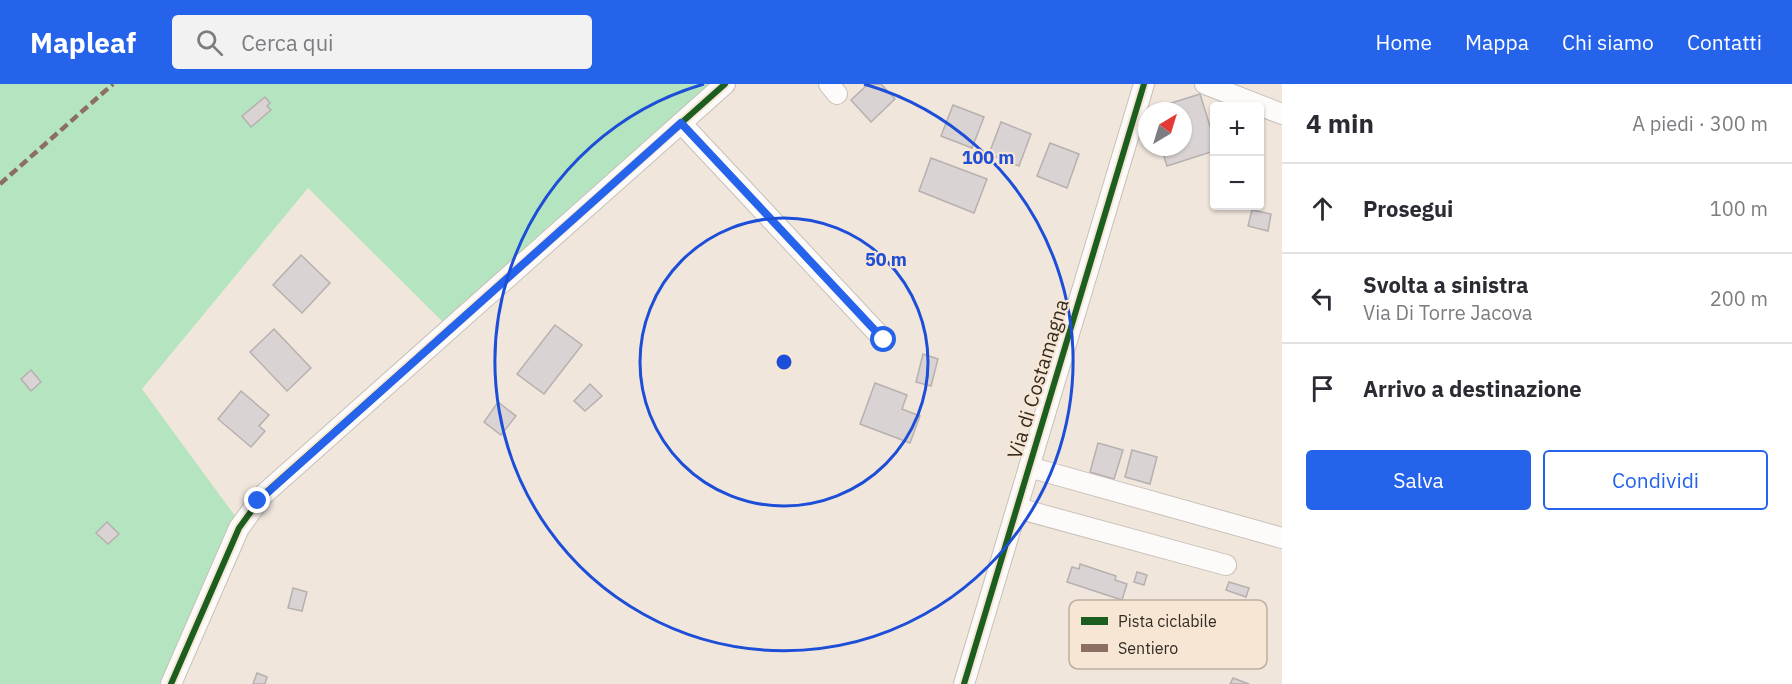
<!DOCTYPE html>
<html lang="it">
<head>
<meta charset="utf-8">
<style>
	body { margin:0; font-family:"IBM Plex Sans",sans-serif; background:#f2f2f3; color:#2b2b33 }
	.controls { position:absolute; right:18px; top:18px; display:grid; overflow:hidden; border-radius:6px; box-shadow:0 2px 4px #0004 }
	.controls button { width:54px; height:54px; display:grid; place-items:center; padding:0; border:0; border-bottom:2px solid #e1e1e2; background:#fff; color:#2b2b33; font:30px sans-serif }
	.compass { position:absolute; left:1138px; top:18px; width:54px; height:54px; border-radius:50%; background:#fff; box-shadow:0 2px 4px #0004; rotate:38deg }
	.stop { position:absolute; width:18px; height:18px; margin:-14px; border:4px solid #2563eb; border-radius:50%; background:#fff }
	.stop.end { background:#2563eb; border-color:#fff; box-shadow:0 2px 6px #0008 }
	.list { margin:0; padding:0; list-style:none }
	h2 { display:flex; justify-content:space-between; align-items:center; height:78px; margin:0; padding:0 24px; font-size:26px }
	h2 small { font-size:20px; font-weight:400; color:#7c7c81 }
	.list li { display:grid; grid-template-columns:39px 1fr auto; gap:18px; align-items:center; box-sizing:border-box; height:90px; padding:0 24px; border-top:2px solid #e1e1e2 }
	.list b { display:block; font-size:22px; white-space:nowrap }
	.list p { margin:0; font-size:20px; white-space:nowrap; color:#7c7c81 }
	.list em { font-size:20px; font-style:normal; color:#7c7c81 }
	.actions { display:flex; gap:12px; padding:18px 24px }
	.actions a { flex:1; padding:14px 0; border:2px solid #2563eb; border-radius:6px; text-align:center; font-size:21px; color:#2563eb }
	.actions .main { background:#2563eb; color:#fff }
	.icon { flex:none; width:33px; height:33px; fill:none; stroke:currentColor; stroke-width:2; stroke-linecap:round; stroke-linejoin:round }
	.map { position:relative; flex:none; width:1282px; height:600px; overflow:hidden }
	header { display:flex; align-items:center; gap:36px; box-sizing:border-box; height:84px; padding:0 30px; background:#2563eb; color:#fff }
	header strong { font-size:28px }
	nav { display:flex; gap:33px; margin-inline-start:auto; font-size:21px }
	.search { width:420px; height:54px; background:#f2f2f3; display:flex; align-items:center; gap:15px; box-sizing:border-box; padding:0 21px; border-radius:6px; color:#7c7c81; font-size:22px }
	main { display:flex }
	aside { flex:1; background:#fff }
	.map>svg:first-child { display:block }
	.green { fill:#b5e4c0 }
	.building { fill:#d9d3d3; stroke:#b6b0af; stroke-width:1.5 }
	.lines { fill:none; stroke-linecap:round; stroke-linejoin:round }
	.minor-casing { stroke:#c8c0b8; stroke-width:22 }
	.minor { stroke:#fdfbfa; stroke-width:20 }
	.quiet { stroke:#8d6e63; stroke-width:4.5; stroke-dasharray:9 4.5; stroke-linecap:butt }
	.cycleway-casing { stroke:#f8e6d4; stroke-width:10 }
	.cycleway { stroke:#1b5e20; stroke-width:6 }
	.route { stroke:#2563eb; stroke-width:8 }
	.ring { fill:none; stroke:#1d4ed8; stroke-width:3 }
	.labels { text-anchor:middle; stroke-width:4.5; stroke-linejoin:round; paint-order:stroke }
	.street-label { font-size:20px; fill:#322c25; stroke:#f8e6d4 }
	.key { fill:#f8e6d4; stroke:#bdaea0; stroke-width:1.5 }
	.key-label { font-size:16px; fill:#322c25 }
	.centre { fill:#1d4ed8; stroke:#f8e6d4; stroke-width:3 }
	.ring-label { font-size:18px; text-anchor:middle; font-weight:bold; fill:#1d4ed8; stroke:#f8e6d4; stroke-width:4.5; stroke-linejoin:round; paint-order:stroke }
</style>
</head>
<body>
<header>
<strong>Mapleaf</strong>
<div class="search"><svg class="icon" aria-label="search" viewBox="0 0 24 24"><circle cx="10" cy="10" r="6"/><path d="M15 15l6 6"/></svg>Cerca qui</div>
<nav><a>Home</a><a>Mappa</a><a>Chi siamo</a><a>Contatti</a></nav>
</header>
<main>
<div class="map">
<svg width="1282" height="600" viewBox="0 0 1282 600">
	<rect width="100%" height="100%" fill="#f0e6dc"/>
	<polygon class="green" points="0,0 725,0 449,244 308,104 142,305 235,432 167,600 0,600"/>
	<g class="building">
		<polygon points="868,0 881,0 895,15 871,38 851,16"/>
		<polygon points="1200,10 1214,55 1214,67 1167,82 1161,63 1183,63 1183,27 1149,26"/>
		<polygon points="265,13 270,19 267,22 271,26 251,43 242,32"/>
		<polygon points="953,21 984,33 972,64 941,52"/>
		<polygon points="1001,38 1031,50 1019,82 989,70"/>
		<polygon points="1050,59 1079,70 1067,104 1037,92"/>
		<polygon points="931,74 987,95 974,129 919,107"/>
		<polygon points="1252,126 1271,130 1268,147 1248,142"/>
		<polygon points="301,171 330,199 302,229 273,201"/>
		<polygon points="555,241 582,261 544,310 517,290"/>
		<polygon points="274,245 311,284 287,307 250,268"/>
		<polygon points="923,270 938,275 931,302 916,298"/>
		<polygon points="31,286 41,298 31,307 21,295"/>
		<polygon points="875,299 907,311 902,325 920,332 910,359 860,340"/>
		<polygon points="590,300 602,312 585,327 574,317"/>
		<polygon points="241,307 269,331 259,342 265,347 251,363 218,335"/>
		<polygon points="498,318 516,332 501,351 484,338"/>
		<polygon points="1098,359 1123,366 1114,395 1090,388"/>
		<polygon points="1132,366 1157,373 1150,400 1125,393"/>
		<polygon points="107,438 119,450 108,460 96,449"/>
		<polygon points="1080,480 1116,492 1115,496 1127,500 1122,516 1067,498 1072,483 1079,485"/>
		<polygon points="1137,488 1147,491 1144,501 1134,498"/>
		<polygon points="1229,498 1249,504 1246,513 1226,506"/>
		<polygon points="293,504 307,508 302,527 288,524"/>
		<polygon points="257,589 267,593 265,600 253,600"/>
		<polygon points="1233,594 1249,600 1230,600"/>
	</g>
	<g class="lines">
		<defs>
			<g id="minor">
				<polyline points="829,0 837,10"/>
				<polyline points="1205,0 1282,30"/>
				<polyline points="681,39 884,256"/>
				<polyline points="1029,383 1282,454"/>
				<polyline points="1017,424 1226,481"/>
				<polyline points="171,600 239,444 263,411 725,0"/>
				<polyline points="964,600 1144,0"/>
			</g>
		</defs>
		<use href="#minor" class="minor-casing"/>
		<use href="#minor" class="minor"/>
		<polyline class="quiet" points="0,100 113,0"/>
		<defs>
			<g id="cycleway">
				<polyline points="171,600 239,444 263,411 725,0"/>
				<polyline points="964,600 1144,0"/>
			</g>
		</defs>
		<use href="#cycleway" class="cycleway-casing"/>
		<use href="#cycleway" class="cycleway"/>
	</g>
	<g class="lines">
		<polyline class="route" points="258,417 681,39 884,256"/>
	</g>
	<g class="ring">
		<circle cx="784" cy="278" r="144"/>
		<path d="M864 0A289 289 0 1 1 704 0"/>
	</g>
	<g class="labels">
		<g class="street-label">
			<text transform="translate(1038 295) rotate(-73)" y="7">Via di Costamagna</text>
		</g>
	</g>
	<rect x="1069" y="516" width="198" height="69" rx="9" class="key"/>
	<rect x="1081" y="533" width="27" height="8" fill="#1b5e20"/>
	<rect x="1081" y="560" width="27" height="8" fill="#8d6e63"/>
	<g class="key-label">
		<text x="1118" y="543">Pista ciclabile</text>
		<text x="1118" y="570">Sentiero</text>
	</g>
	<circle cx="784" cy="278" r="9" class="centre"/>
	<g class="ring-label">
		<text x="988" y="80">100 m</text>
		<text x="886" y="182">50 m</text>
	</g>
</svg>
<div class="controls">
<button>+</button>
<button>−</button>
</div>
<svg class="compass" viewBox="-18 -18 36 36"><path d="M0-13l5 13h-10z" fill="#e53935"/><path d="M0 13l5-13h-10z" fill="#7c7c81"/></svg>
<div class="stop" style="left:884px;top:256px"></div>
<div class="stop end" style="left:258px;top:417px"></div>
</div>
<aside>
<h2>4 min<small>A piedi · 300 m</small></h2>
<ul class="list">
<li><svg class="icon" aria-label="ahead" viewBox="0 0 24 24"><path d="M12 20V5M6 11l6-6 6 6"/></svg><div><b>Prosegui</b></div><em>100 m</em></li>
<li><svg class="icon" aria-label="left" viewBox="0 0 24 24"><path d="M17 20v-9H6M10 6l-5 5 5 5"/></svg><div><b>Svolta a sinistra</b><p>Via Di Torre Jacova</p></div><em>200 m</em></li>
<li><svg class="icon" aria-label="arrive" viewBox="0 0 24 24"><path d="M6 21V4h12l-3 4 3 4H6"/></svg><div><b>Arrivo a destinazione</b></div></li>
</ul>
<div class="actions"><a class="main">Salva</a><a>Condividi</a></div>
</aside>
</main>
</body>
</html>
